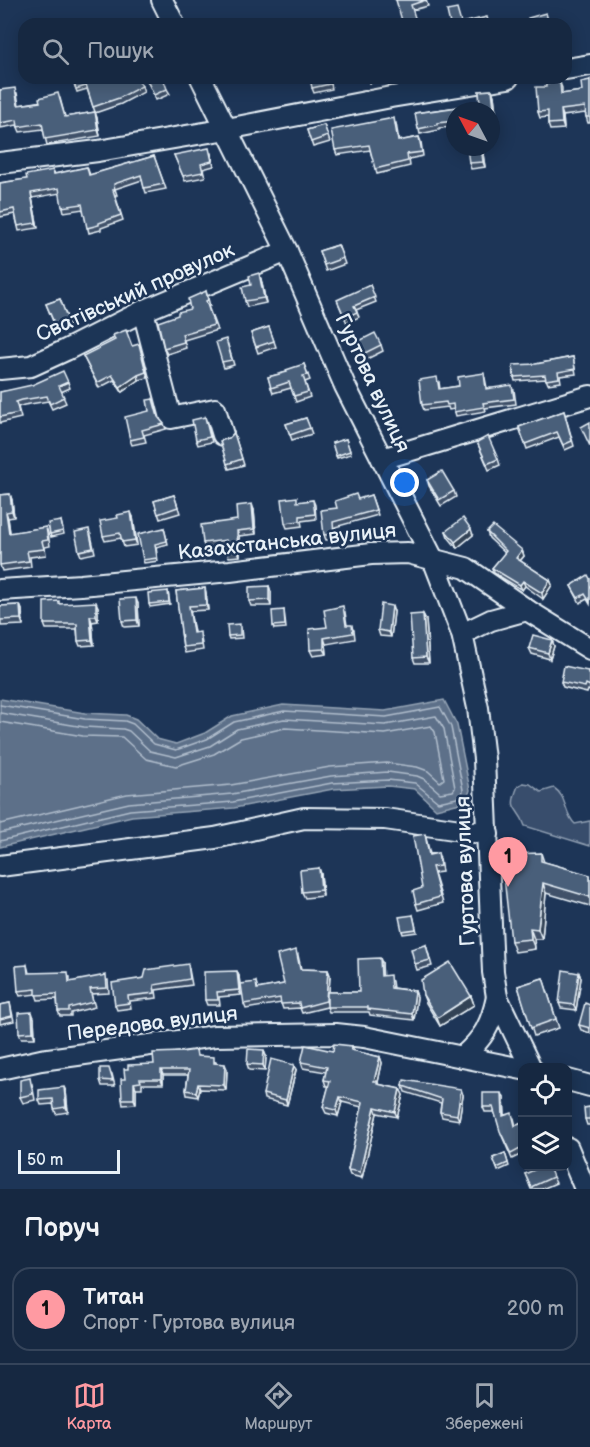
<!DOCTYPE html>
<html lang="uk">
<head>
<meta charset="utf-8">
<style>
	body { margin:0; font-family:"Balsamiq Sans",sans-serif; background:#1f3048; color:#f1f3f6 }
	.controls { position:absolute; right:18px; bottom:18px; display:grid; overflow:hidden; border-radius:12px; box-shadow:0 3px 15px #0003 }
	.controls button { width:54px; height:54px; display:grid; place-items:center; padding:0; border:0; border-bottom:2px solid #35445a; background:#162841; color:#f1f3f6; font:30px sans-serif }
	.compass { position:absolute; left:446px; top:102px; width:54px; height:54px; border-radius:50%; background:#162841; box-shadow:0 3px 15px #0003; rotate:311deg }
	.scale { position:absolute; left:18px; bottom:15px; width:102px; box-sizing:border-box; padding-left:6px; border:3px solid #e8f1f8; border-top:0; font-size:16px; line-height:21px; white-space:nowrap; color:#e8f1f8; -webkit-text-stroke:4px #1d3557; paint-order:stroke }
	.you { position:absolute; left:405px; top:483px; width:21px; height:21px; margin:-15px; border:4px solid #fff; border-radius:50%; background:#1a73e8; box-shadow:0 0 0 9px #1a73e833 }
	.badge { display:grid; place-items:center; width:39px; height:39px; border-radius:50%; background:#ff9aa2; color:#111; font-size:20px; font-weight:700 }
	.pin { position:absolute; translate:-50% -50px; filter:drop-shadow(0 2px 3px #0008) }
	.pin::after { content:''; position:absolute; top:32px; width:21px; height:18px; background:inherit; clip-path:polygon(0 0,100% 0,50% 100%) }
	.list { margin:0; padding:0; list-style:none }
	h2 { display:flex; justify-content:space-between; align-items:center; height:78px; margin:0; padding:0 24px; font-size:26px }
	h2 small { font-size:20px; font-weight:400; color:#9ea6b1 }
	.list li { display:grid; grid-template-columns:39px 1fr auto; gap:18px; align-items:center; box-sizing:border-box; height:84px; margin:0 12px 12px; padding:0 12px; border:2px solid #35445a; border-radius:18px }
	.list b { display:block; font-size:22px; white-space:nowrap }
	.list p { margin:0; font-size:20px; white-space:nowrap; color:#9ea6b1 }
	.list em { font-size:20px; font-style:normal; color:#9ea6b1 }
	.icon { flex:none; width:33px; height:33px; fill:none; stroke:currentColor; stroke-width:2; stroke-linecap:round; stroke-linejoin:round }
	.map { position:relative; flex:none; width:590px; height:1189px; overflow:hidden }
	.search { position:absolute; background:#162841; box-shadow:0 3px 15px #0003; left:18px; right:18px; top:18px; height:66px; display:flex; align-items:center; gap:15px; box-sizing:border-box; padding:0 21px; border-radius:18px; color:#9ea6b1; font-size:22px }
	.sheet { height:174px; background:#162841 }
	nav { display:flex; justify-content:space-around; align-items:center; box-sizing:border-box; height:84px; border-top:2px solid #35445a; background:#162841; font-size:16px; color:#9ea6b1 }
	nav a { display:grid; justify-items:center; gap:3px }
	nav .on { color:#ff9aa2 }
	.map>svg:first-child { display:block }
	.green { fill:#374d6c; stroke:#909fb2; stroke-width:1.5 }
	.water { fill:#5d7089; stroke:#95a4b5; stroke-width:1.5 }
	.lines { fill:none; stroke-linecap:round; stroke-linejoin:round }
	.shore { stroke:#b0bdcc; stroke-width:1.5 }
	.minor-casing { stroke:#e8f1f8; stroke-width:24 }
	.minor { stroke:#1d3557; stroke-width:20 }
	.wall { fill:#3f5169; stroke:#e8f1f8; stroke-width:1.5 }
	.shaded-wall { fill:#334255; stroke:#e8f1f8; stroke-width:1.5 }
	.building { fill:#495e7a; stroke:#e8f1f8; stroke-width:1.5 }
	.labels { text-anchor:middle; stroke-width:5; stroke-linejoin:round; paint-order:stroke }
	.street-label { font-size:21px; fill:#e8f1f8; stroke:#1d3557 }
</style>
</head>
<body>
<div class="map">
<svg width="590" height="1189" viewBox="0 0 590 1189">
	<rect width="100%" height="100%" fill="#1d3557"/>
	<filter id="ink" filterUnits="userSpaceOnUse"><feTurbulence type="fractalNoise" baseFrequency=".0167" numOctaves="2"/><feDisplacementMap in="SourceGraphic" scale="12" xChannelSelector="R" yChannelSelector="G"/><feConvolveMatrix kernelMatrix="1 2 1 2 8 2 1 2 1" color-interpolation-filters="sRGB"/></filter>
	<g filter="url(#ink)">
		<path class="green" d="M523,783L530,784L541,792L554,788C567,796 564,814 575,824L590,821V846L525,826C518,804 507,813 518,786Z"/>
		<polygon class="water" points="0,699 85,713 126,715 136,719 157,739 176,744 205,733 232,716 283,705 385,711 444,700 457,725 470,790 467,799 460,803 436,809 415,789 388,786 333,789 234,808 132,816 0,847"/>
		<g class="lines">
			<g class="shore">
				<polyline points="0,705 85,719 125,721 133,724 154,744 176,750 207,739 234,722 284,711 386,717 440,707 451,727 463,790 462,795 457,798 438,802 415,783 388,780 332,783 233,802 130,810 0,841"/>
				<polyline points="0,713 84,727 123,729 129,731 150,751 176,757 210,746 237,729 284,719 385,725 436,716 444,729 455,788 453,791 440,793 424,779 417,776 388,772 331,776 232,794 129,803 0,833"/>
				<polyline points="0,722 83,736 122,737 146,759 176,766 214,754 241,738 285,728 385,734 431,726 435,732 444,779 440,782 428,771 417,767 387,763 330,767 231,785 127,794 0,824"/>
			</g>
			<defs>
				<g id="minor">
					<polyline points="162,0 174,24"/>
					<polyline points="566,69 590,65"/>
					<polyline points="201,78 287,251 345,386 433,559 462,634 478,708 484,759 493,972 497,997 531,1068"/>
					<polyline points="0,163 98,151 227,129 391,97 508,78"/>
					<polyline points="143,311 171,418 215,409 223,435"/>
					<polyline points="0,369 31,366 66,350 143,311 287,251"/>
					<polyline points="382,459 590,396"/>
					<polyline points="0,590 81,585 230,571 371,554 408,553 466,568 527,610 590,649"/>
					<polyline points="462,634 491,620 527,610"/>
					<polyline points="0,866 215,838 304,818 385,819 488,834"/>
					<path d="M462,1057C484,1038 491,1025 497,997"/>
					<polyline points="0,1069 41,1060 215,1036 336,1034 364,1037 522,1069"/>
					<polyline points="568,1080 590,1086"/>
					<polyline points="568,1148 585,1189"/>
				</g>
			</defs>
			<use href="#minor" class="minor-casing"/>
			<use href="#minor" class="minor"/>
		</g>
		<g class="wall">
			<polygon points="396,0 426,0 428,6 413,10"/>
			<polygon points="72,78 85,82 142,86 144,92 121,104 95,113 97,118 100,136 47,145 43,129 20,132 17,125 0,128 0,90 17,93 19,105 60,98 65,117 95,112 87,89 77,92"/>
			<polygon points="146,78 167,89 170,94 156,100"/>
			<polygon points="330,78 332,89 314,93 312,88"/>
			<polygon points="368,78 381,78 381,80 370,83"/>
			<polygon points="590,80 590,123 588,123 585,113 563,116 564,129 550,130 548,124 548,117 540,118 538,112 546,87 560,83 562,88 562,94 582,91"/>
			<polygon points="492,90 494,96 498,130 491,131 491,111 455,111 455,127 439,128 439,130 420,134 415,113 480,104 479,91"/>
			<polygon points="396,123 399,141 419,137 421,142 423,156 409,159 410,166 377,174 370,150 337,155 335,150"/>
			<polygon points="324,125 330,142 313,147 307,130"/>
			<polygon points="482,147 485,167 471,169 469,163"/>
			<polygon points="211,153 214,166 203,169 205,177 185,181 174,155"/>
			<polygon points="154,156 166,189 146,193 142,180 115,189 117,195 115,195 123,220 101,228 101,230 89,233 83,209 64,212 60,193 32,198 38,228 19,231 15,214 0,217 0,183 27,179 53,170 55,174 87,167 90,175"/>
			<polygon points="338,245 345,264 326,271 319,251"/>
			<polygon points="261,279 266,303 247,307 245,301 251,285"/>
			<polygon points="370,285 376,302 356,310 359,317 347,323 339,305"/>
			<polygon points="206,291 210,306 208,306 217,330 184,340 186,348 167,354 164,348 190,309"/>
			<polygon points="60,299 70,326 57,331 46,304"/>
			<polygon points="269,327 276,347 258,353 251,333"/>
			<polygon points="355,343 381,345 383,351 363,361"/>
			<polygon points="228,345 234,365 224,368 222,362"/>
			<polygon points="132,346 140,349 148,378 139,380 122,392 114,380 99,388 83,356"/>
			<polygon points="573,357 576,374 560,376 561,382 548,384 546,379 515,381 514,377 536,364"/>
			<polygon points="304,364 310,380 305,382 310,397 296,402 291,388 273,393 268,377 287,372"/>
			<polygon points="485,378 487,388 514,390 516,404 485,408 486,411 456,416 454,409 449,410 448,407 424,410 422,405 439,382 440,389 459,386"/>
			<polygon points="68,382 70,388 61,392 66,403 52,409 48,401 24,405 18,407 21,418 0,423 0,392"/>
			<polygon points="153,399 158,417 164,424 166,429 144,435 146,442 132,445 130,440 149,411"/>
			<polygon points="564,411 574,446 565,450 559,437 527,449 519,427"/>
			<polygon points="205,417 212,442 198,445 196,440"/>
			<polygon points="306,418 312,434 292,440 286,424"/>
			<polygon points="234,433 244,465 229,469 227,464 229,438"/>
			<polygon points="346,439 351,454 337,458 332,443"/>
			<polygon points="477,442 498,459 500,465 489,470"/>
			<polygon points="427,480 454,491 456,497 441,506 429,486"/>
			<polygon points="10,494 12,500 14,517 8,518 10,533 46,527 48,533 50,546 45,547 46,555 30,557 31,567 2,571 0,565 0,495"/>
			<polygon points="174,495 180,513 160,519 154,501"/>
			<polygon points="371,495 378,515 335,527 336,539 326,540 324,535 337,508"/>
			<polygon points="313,500 315,505 316,519 301,521 302,526 287,528 285,523 299,502"/>
			<polygon points="254,510 256,534 239,536 240,556 229,557 227,552 227,546 205,548 203,543"/>
			<polygon points="133,517 137,545 124,547 121,538 105,541 103,536"/>
			<polygon points="61,521 64,534 51,537 50,534"/>
			<polygon points="164,528 168,544 156,547 158,561 144,563 143,560"/>
			<polygon points="446,531 473,535 457,548 448,537"/>
			<polygon points="487,532 522,550 524,556 520,561 550,580 552,585 543,599 525,586 522,590 494,573 492,568 505,553 489,538"/>
			<polygon points="91,535 95,553 81,556 79,551"/>
			<polygon points="590,579 590,604 587,599 580,603 571,586"/>
			<polygon points="269,586 271,592 271,606 251,606 249,601"/>
			<polygon points="205,588 206,593 208,610 190,611 194,633 201,638 203,650 185,653 183,647 176,591"/>
			<polygon points="168,591 170,604 150,607 149,604"/>
			<polygon points="60,604 98,607 98,621 92,622 94,645 80,646 78,641 77,629 46,629 44,624"/>
			<polygon points="138,604 139,626 124,627 122,621"/>
			<polygon points="20,605 22,610 23,625 1,626 0,606"/>
			<polygon points="284,610 286,628 274,629 273,626"/>
			<polygon points="345,612 347,625 354,630 355,639 326,644 327,654 313,656 310,650 327,627"/>
			<polygon points="394,612 391,637 380,636 378,630"/>
			<polygon points="423,614 426,620 429,663 415,663 413,658"/>
			<polygon points="241,627 242,638 229,639 228,636"/>
			<polygon points="552,640 554,646 550,659 532,654 529,648"/>
			<polygon points="588,671 590,674 590,691 588,690 587,693 563,687 561,682"/>
			<polygon points="425,834 430,854 438,853 440,859 442,872 434,873 443,903 418,910 416,904 422,888"/>
			<polygon points="541,853 544,862 590,875 590,906 546,893 542,939 534,939 535,949 515,952 511,941 508,869"/>
			<polygon points="319,868 321,874 323,896 305,898 302,892"/>
			<polygon points="413,915 417,932 403,934 402,931"/>
			<polygon points="426,945 432,966 417,970 415,964"/>
			<polygon points="298,955 301,969 328,970 330,975 329,992 359,992 382,963 382,976 392,981 393,988 415,991 417,997 414,1020 370,1015 369,1012 329,1012 327,1007 302,1013 300,1008 283,1009 281,1003 246,1009 244,1004 256,982 258,989 284,984"/>
			<polygon points="27,965 29,973 70,977 70,982 108,980 109,993 91,994 95,1007 71,1013 71,1016 60,1016 58,1011 57,999 38,1000 36,994 20,996 18,991"/>
			<polygon points="189,969 192,985 156,990 157,998 130,1001 131,1008 117,1010 115,1005 144,978"/>
			<polygon points="579,973 581,978 576,1010 561,1008 559,1003"/>
			<polygon points="239,976 241,995 219,997 220,1005 207,1005 205,1000"/>
			<polygon points="543,978 559,1028 534,1036 518,986"/>
			<polygon points="423,995 471,996 474,1005 440,1026 426,1003"/>
			<polygon points="10,1003 14,1021 0,1024 0,1005"/>
			<polygon points="590,1005 590,1033 581,1030 579,1025"/>
			<polygon points="34,1018 35,1038 21,1038 19,1033"/>
			<polygon points="352,1046 354,1051 380,1057 382,1063 378,1082 378,1084 400,1089 403,1095 397,1117 377,1113 362,1178 350,1175 348,1170 362,1107 342,1102 338,1116 326,1113 323,1107 329,1086 326,1086 324,1080 326,1072 303,1068 301,1062 333,1051"/>
			<polygon points="198,1056 216,1062 216,1064 227,1069 226,1090 200,1089 198,1097 187,1095 186,1090 188,1075 163,1075 163,1084 142,1084 142,1088 136,1088 136,1104 123,1105 122,1099 128,1069"/>
			<polygon points="266,1056 265,1071 249,1070 247,1064"/>
			<polygon points="296,1070 287,1105 264,1099 263,1094"/>
			<polygon points="112,1074 115,1086 102,1086 100,1080"/>
			<polygon points="32,1084 35,1100 23,1103 20,1097"/>
			<polygon points="403,1086 463,1095 459,1120 442,1117 440,1112 441,1103 405,1092"/>
			<polygon points="66,1091 68,1112 56,1114 53,1104 41,1105 39,1100"/>
			<polygon points="504,1098 505,1115 514,1118 516,1126 522,1123 522,1154 512,1159 502,1136 495,1112 485,1112 483,1107"/>
			<polygon points="590,1107 590,1125 587,1125 585,1119"/>
			<polygon points="505,1153 509,1166 498,1171 493,1158"/>
			<polygon points="525,1174 553,1177 556,1183 542,1189 531,1189"/>
		</g>
		<g class="shaded-wall">
			<polygon points="492,90 494,96 498,130 496,125"/>
			<polygon points="561,110 563,116 564,129 562,123"/>
			<polygon points="95,112 97,118 100,136 98,130"/>
			<polygon points="481,147 482,147 485,167 483,162"/>
			<polygon points="31,193 38,228 36,223"/>
			<polygon points="259,273 261,279 266,303 264,298"/>
			<polygon points="138,375 139,380 122,392 120,387"/>
			<polygon points="10,494 12,500 14,517 12,511"/>
			<polygon points="252,504 254,510 256,534 254,529"/>
			<polygon points="6,512 8,518 11,539 9,533"/>
			<polygon points="131,512 133,517 137,545 135,540"/>
			<polygon points="471,529 473,535 457,548 455,542"/>
			<polygon points="237,531 239,536 240,556 238,551"/>
			<polygon points="522,550 524,556 518,563 516,558"/>
			<polygon points="550,580 552,585 543,599 542,593"/>
			<polygon points="523,581 525,586 522,590 520,585"/>
			<polygon points="269,586 271,592 271,606 269,600"/>
			<polygon points="205,588 206,593 208,610 206,605"/>
			<polygon points="136,598 138,604 139,626 137,620"/>
			<polygon points="96,602 98,607 98,621 96,616"/>
			<polygon points="20,605 22,610 23,625 21,619"/>
			<polygon points="189,606 190,611 195,639 193,633"/>
			<polygon points="392,606 394,612 391,637 389,632"/>
			<polygon points="423,614 426,620 429,663 426,657"/>
			<polygon points="90,616 92,622 94,645 92,640"/>
			<polygon points="324,638 326,644 327,654 324,649"/>
			<polygon points="552,640 554,646 550,659 548,653"/>
			<polygon points="319,868 321,874 323,896 321,890"/>
			<polygon points="543,883 546,893 542,939 538,929"/>
			<polygon points="530,928 534,939 535,949 531,939"/>
			<polygon points="380,958 382,963 383,981 381,976"/>
			<polygon points="328,970 330,975 328,1006 326,1001"/>
			<polygon points="237,971 239,976 241,995 239,990"/>
			<polygon points="579,973 581,978 576,1010 574,1005"/>
			<polygon points="415,991 417,997 414,1020 412,1014"/>
			<polygon points="471,996 474,1005 440,1026 437,1018"/>
			<polygon points="32,1012 34,1018 35,1038 33,1032"/>
			<polygon points="264,1050 266,1056 265,1071 263,1065"/>
			<polygon points="380,1057 382,1063 378,1082 379,1087 374,1081"/>
			<polygon points="225,1064 227,1069 226,1090 224,1085"/>
			<polygon points="294,1065 296,1070 287,1105 286,1100"/>
			<polygon points="161,1070 163,1075 163,1084 161,1079"/>
			<polygon points="134,1083 136,1088 136,1104 134,1099"/>
			<polygon points="198,1084 200,1089 198,1097 196,1092"/>
			<polygon points="64,1087 66,1091 68,1112 66,1107"/>
			<polygon points="400,1089 403,1095 397,1117 395,1112"/>
			<polygon points="461,1089 463,1095 459,1120 457,1115"/>
			<polygon points="502,1093 504,1098 505,1121 503,1116"/>
			<polygon points="340,1097 342,1102 338,1116 336,1110"/>
			<polygon points="375,1107 377,1113 362,1178 360,1172"/>
		</g>
		<g class="building">
			<polygon points="396,0 426,0 411,5 417,24 403,24"/>
			<polygon points="457,9 461,23 487,17 489,24 450,24 447,11"/>
			<polygon points="546,13 549,24 529,24 528,18"/>
			<polygon points="72,78 84,78 86,86 76,89"/>
			<polygon points="93,78 137,78 142,86 119,98 93,107 85,81"/>
			<polygon points="146,78 163,78 167,89 154,95"/>
			<polygon points="310,78 329,78 330,84 312,88"/>
			<polygon points="590,80 590,117 586,117 585,107 561,110 562,123 548,124 548,111 538,112 536,87 546,87 546,83 560,83 561,94 582,91 581,82"/>
			<polygon points="15,88 18,105 40,102 39,98 58,93 65,117 95,112 98,130 45,139 42,123 18,127 17,120 0,123 0,90"/>
			<polygon points="492,90 496,125 491,125 491,111 455,111 455,121 437,123 437,125 418,129 415,113 480,104 479,91"/>
			<polygon points="394,118 398,141 419,137 422,152 407,154 408,161 375,169 369,145 335,150 331,130"/>
			<polygon points="324,125 328,136 311,142 307,130"/>
			<polygon points="467,147 481,147 483,162 469,163"/>
			<polygon points="209,148 212,161 201,164 203,172 183,176 174,155"/>
			<polygon points="154,156 164,184 144,188 141,175 114,184 115,190 113,190 121,215 99,223 99,225 87,228 82,204 62,207 59,188 31,193 36,223 18,226 14,209 0,212 0,183 27,179 26,175 53,170 54,174 87,167 89,175"/>
			<polygon points="338,245 343,258 324,265 319,251"/>
			<polygon points="259,273 264,298 245,301 242,287 251,285 249,276"/>
			<polygon points="370,285 375,297 354,306 357,312 345,318 337,300"/>
			<polygon points="206,291 208,300 206,301 214,325 182,334 184,342 164,348 158,322 178,315 178,312 190,309 188,299"/>
			<polygon points="60,299 68,320 55,325 46,304"/>
			<polygon points="269,327 274,341 256,347 251,333"/>
			<polygon points="126,330 132,346 139,344 146,372 138,375 120,387 112,375 97,383 83,356 115,340 113,335"/>
			<polygon points="375,333 381,345 361,355 355,343"/>
			<polygon points="226,339 232,360 222,362 216,342"/>
			<polygon points="573,357 575,369 558,372 559,378 546,380 545,375 514,377 513,365 536,364"/>
			<polygon points="304,364 308,375 303,376 308,392 294,396 289,382 271,388 268,377 287,372 286,370"/>
			<polygon points="63,371 68,382 59,386 64,397 50,404 47,396 22,400 16,402 19,413 0,417 0,392 32,385"/>
			<polygon points="484,373 486,389 512,385 514,399 483,403 484,407 454,412 453,404 447,405 446,402 422,405 419,380 437,377 439,389 459,386 458,377"/>
			<polygon points="153,399 158,417 164,424 142,430 144,437 130,440 125,417 149,411 147,400"/>
			<polygon points="564,411 572,441 563,445 557,432 525,444 519,427"/>
			<polygon points="205,417 210,437 196,440 192,420"/>
			<polygon points="306,418 310,428 290,435 286,424"/>
			<polygon points="590,422 590,446 581,427"/>
			<polygon points="234,433 242,459 227,464 220,441 229,438"/>
			<polygon points="488,436 498,459 487,464 477,442"/>
			<polygon points="346,439 350,451 336,456 332,443"/>
			<polygon points="442,471 454,491 439,500 427,480"/>
			<polygon points="10,494 12,511 6,512 9,533 46,527 48,540 42,541 44,549 27,551 29,561 0,565 0,495"/>
			<polygon points="356,494 358,499 371,495 376,510 333,522 334,534 324,535 321,510 337,508 335,501"/>
			<polygon points="174,495 178,507 158,514 154,501"/>
			<polygon points="297,497 297,502 313,500 315,514 300,516 300,521 285,523 282,499"/>
			<polygon points="252,504 254,529 237,531 238,551 227,552 226,540 203,543 201,525 237,520 236,506"/>
			<polygon points="131,512 135,540 122,542 120,533 103,536 100,521 118,518 117,515"/>
			<polygon points="463,518 471,529 455,542 446,531"/>
			<polygon points="61,521 63,531 50,534 48,523"/>
			<polygon points="493,526 522,550 516,558 550,580 542,593 523,581 520,585 492,568 506,551 487,532"/>
			<polygon points="164,528 167,541 155,544 157,558 143,560 138,534"/>
			<polygon points="89,529 93,548 79,551 75,532"/>
			<polygon points="588,575 590,579 590,602 585,594 578,598 571,586"/>
			<polygon points="269,586 269,600 249,601 249,587"/>
			<polygon points="205,588 206,605 189,606 193,633 200,632 201,645 183,647 176,591"/>
			<polygon points="168,591 169,602 149,604 148,593"/>
			<polygon points="136,598 137,620 122,621 120,599"/>
			<polygon points="59,601 59,604 96,602 96,616 90,616 92,640 78,641 77,624 44,624 44,602"/>
			<polygon points="381,604 392,606 389,632 378,630"/>
			<polygon points="20,605 21,619 0,620 0,606"/>
			<polygon points="343,606 346,625 352,625 353,633 324,638 324,649 310,650 309,629 327,627 324,610"/>
			<polygon points="284,610 285,625 273,626 272,611"/>
			<polygon points="423,614 426,657 413,658 410,615"/>
			<polygon points="240,624 240,635 228,636 227,625"/>
			<polygon points="533,635 552,640 548,653 529,648"/>
			<polygon points="564,666 588,671 588,674 590,674 590,686 586,684 585,687 561,682"/>
			<polygon points="425,834 429,855 438,853 440,866 432,867 440,897 416,904 413,891 422,888 413,836"/>
			<polygon points="541,853 541,861 590,875 590,897 543,883 538,929 530,928 531,939 511,941 504,877 504,869 508,869 507,854"/>
			<polygon points="319,868 321,890 302,892 300,870"/>
			<polygon points="413,915 416,929 402,931 399,917"/>
			<polygon points="426,945 430,960 415,964 411,949"/>
			<polygon points="296,950 300,969 328,970 326,1001 300,1008 299,1003 281,1004 280,998 244,1004 241,984 256,982 257,989 284,984 277,955"/>
			<polygon points="380,958 381,976 390,975 391,988 415,991 412,1014 368,1009 368,1007 327,1007 327,992 359,992 358,959"/>
			<polygon points="450,962 471,996 437,1018 423,995 421,980"/>
			<polygon points="188,964 190,979 154,985 155,993 128,996 129,1003 115,1005 112,983 144,978 146,970"/>
			<polygon points="27,965 28,973 68,972 69,982 106,975 107,988 90,989 93,1002 69,1008 69,1011 58,1011 57,994 36,995 36,989 18,991 16,966"/>
			<polygon points="563,970 579,973 574,1005 559,1003"/>
			<polygon points="237,971 239,990 217,992 218,1000 205,1000 204,972"/>
			<polygon points="543,978 556,1019 531,1028 518,986"/>
			<polygon points="10,1003 12,1016 0,1019 0,1005"/>
			<polygon points="585,1003 590,1005 590,1028 579,1025"/>
			<polygon points="32,1012 33,1032 19,1033 18,1013"/>
			<polygon points="334,1044 352,1046 351,1050 380,1057 374,1081 377,1081 377,1084 400,1089 395,1112 375,1107 360,1172 348,1170 363,1102 340,1097 336,1110 323,1107 330,1081 324,1080 327,1067 301,1062 305,1045 333,1051"/>
			<polygon points="248,1049 264,1050 263,1065 247,1064"/>
			<polygon points="196,1050 197,1056 214,1057 214,1063 225,1064 224,1085 198,1084 196,1092 186,1090 189,1070 161,1070 161,1079 140,1079 141,1082 134,1083 134,1099 122,1099 121,1079 125,1079 124,1069 128,1069 128,1065 154,1064 153,1053 182,1052"/>
			<polygon points="271,1059 294,1065 286,1100 263,1094"/>
			<polygon points="100,1068 109,1068 113,1081 100,1080"/>
			<polygon points="30,1078 33,1094 20,1097 20,1080"/>
			<polygon points="404,1080 461,1089 457,1115 440,1112 442,1099 403,1086"/>
			<polygon points="64,1087 66,1107 54,1109 53,1099 39,1100 39,1090"/>
			<polygon points="483,1093 502,1093 503,1116 512,1113 515,1126 522,1123 522,1148 511,1154 500,1131 493,1107 483,1107"/>
			<polygon points="590,1107 590,1119 585,1119 584,1108"/>
			<polygon points="505,1153 508,1163 497,1168 493,1158"/>
			<polygon points="541,1167 549,1167 553,1177 531,1187 525,1174"/>
		</g>
	</g>
	<g class="labels">
		<g class="street-label">
			<text transform="translate(135 292) rotate(-24)" y="7">Сватівський провулок</text>
			<text transform="translate(373 383) rotate(65)" y="7">Гуртова вулиця</text>
			<text transform="translate(287 541) rotate(-6)" y="7">Казахстанська вулиця</text>
			<text transform="translate(465 871) rotate(-92)" y="7">Гуртова вулиця</text>
			<text transform="translate(152 1023) rotate(-7)" y="7">Передова вулиця</text>
		</g>
	</g>
</svg>
<div class="controls">
<button><svg class="icon" aria-label="locate" viewBox="0 0 24 24"><circle cx="12" cy="12" r="6"/><path d="M12 2v4M12 18v4M2 12h4M18 12h4"/></svg></button>
<button><svg class="icon" aria-label="layers" viewBox="0 0 24 24"><path d="M12 4l9 5-9 5-9-5zM3 14l9 5 9-5"/></svg></button>
</div>
<svg class="compass" viewBox="-18 -18 36 36"><path d="M0-13l5 13h-10z" fill="#e53935"/><path d="M0 13l5-13h-10z" fill="#9ea6b1"/></svg>
<div class="scale">50 m</div>
<div class="you"></div>
<div class="pin badge" style="left:508px;top:887px">1</div>
<div class="search"><svg class="icon" aria-label="search" viewBox="0 0 24 24"><circle cx="10" cy="10" r="6"/><path d="M15 15l6 6"/></svg>Пошук</div>
</div>
<section class="sheet">
<h2>Поруч<small></small></h2>
<ul class="list">
<li><span class="badge">1</span><div><b>Титан</b><p>Спорт · Гуртова вулиця</p></div><em>200 m</em></li>
</ul>
</section>
<nav>
<a class="on"><svg class="icon" aria-label="map" viewBox="0 0 24 24"><path d="M3 6l6-2 6 2 6-2v14l-6 2-6-2-6 2zM9 4v14M15 6v14"/></svg>Карта</a>
<a><svg class="icon" aria-label="directions" viewBox="0 0 24 24"><path d="M12 3l9 9-9 9-9-9zM9 14v-3h6M13 9l2 2-2 2"/></svg>Маршрут</a>
<a><svg class="icon" aria-label="saved" viewBox="0 0 24 24"><path d="M7 4h10v16l-5-4-5 4z"/></svg>Збережені</a>
</nav>
</body>
</html>
